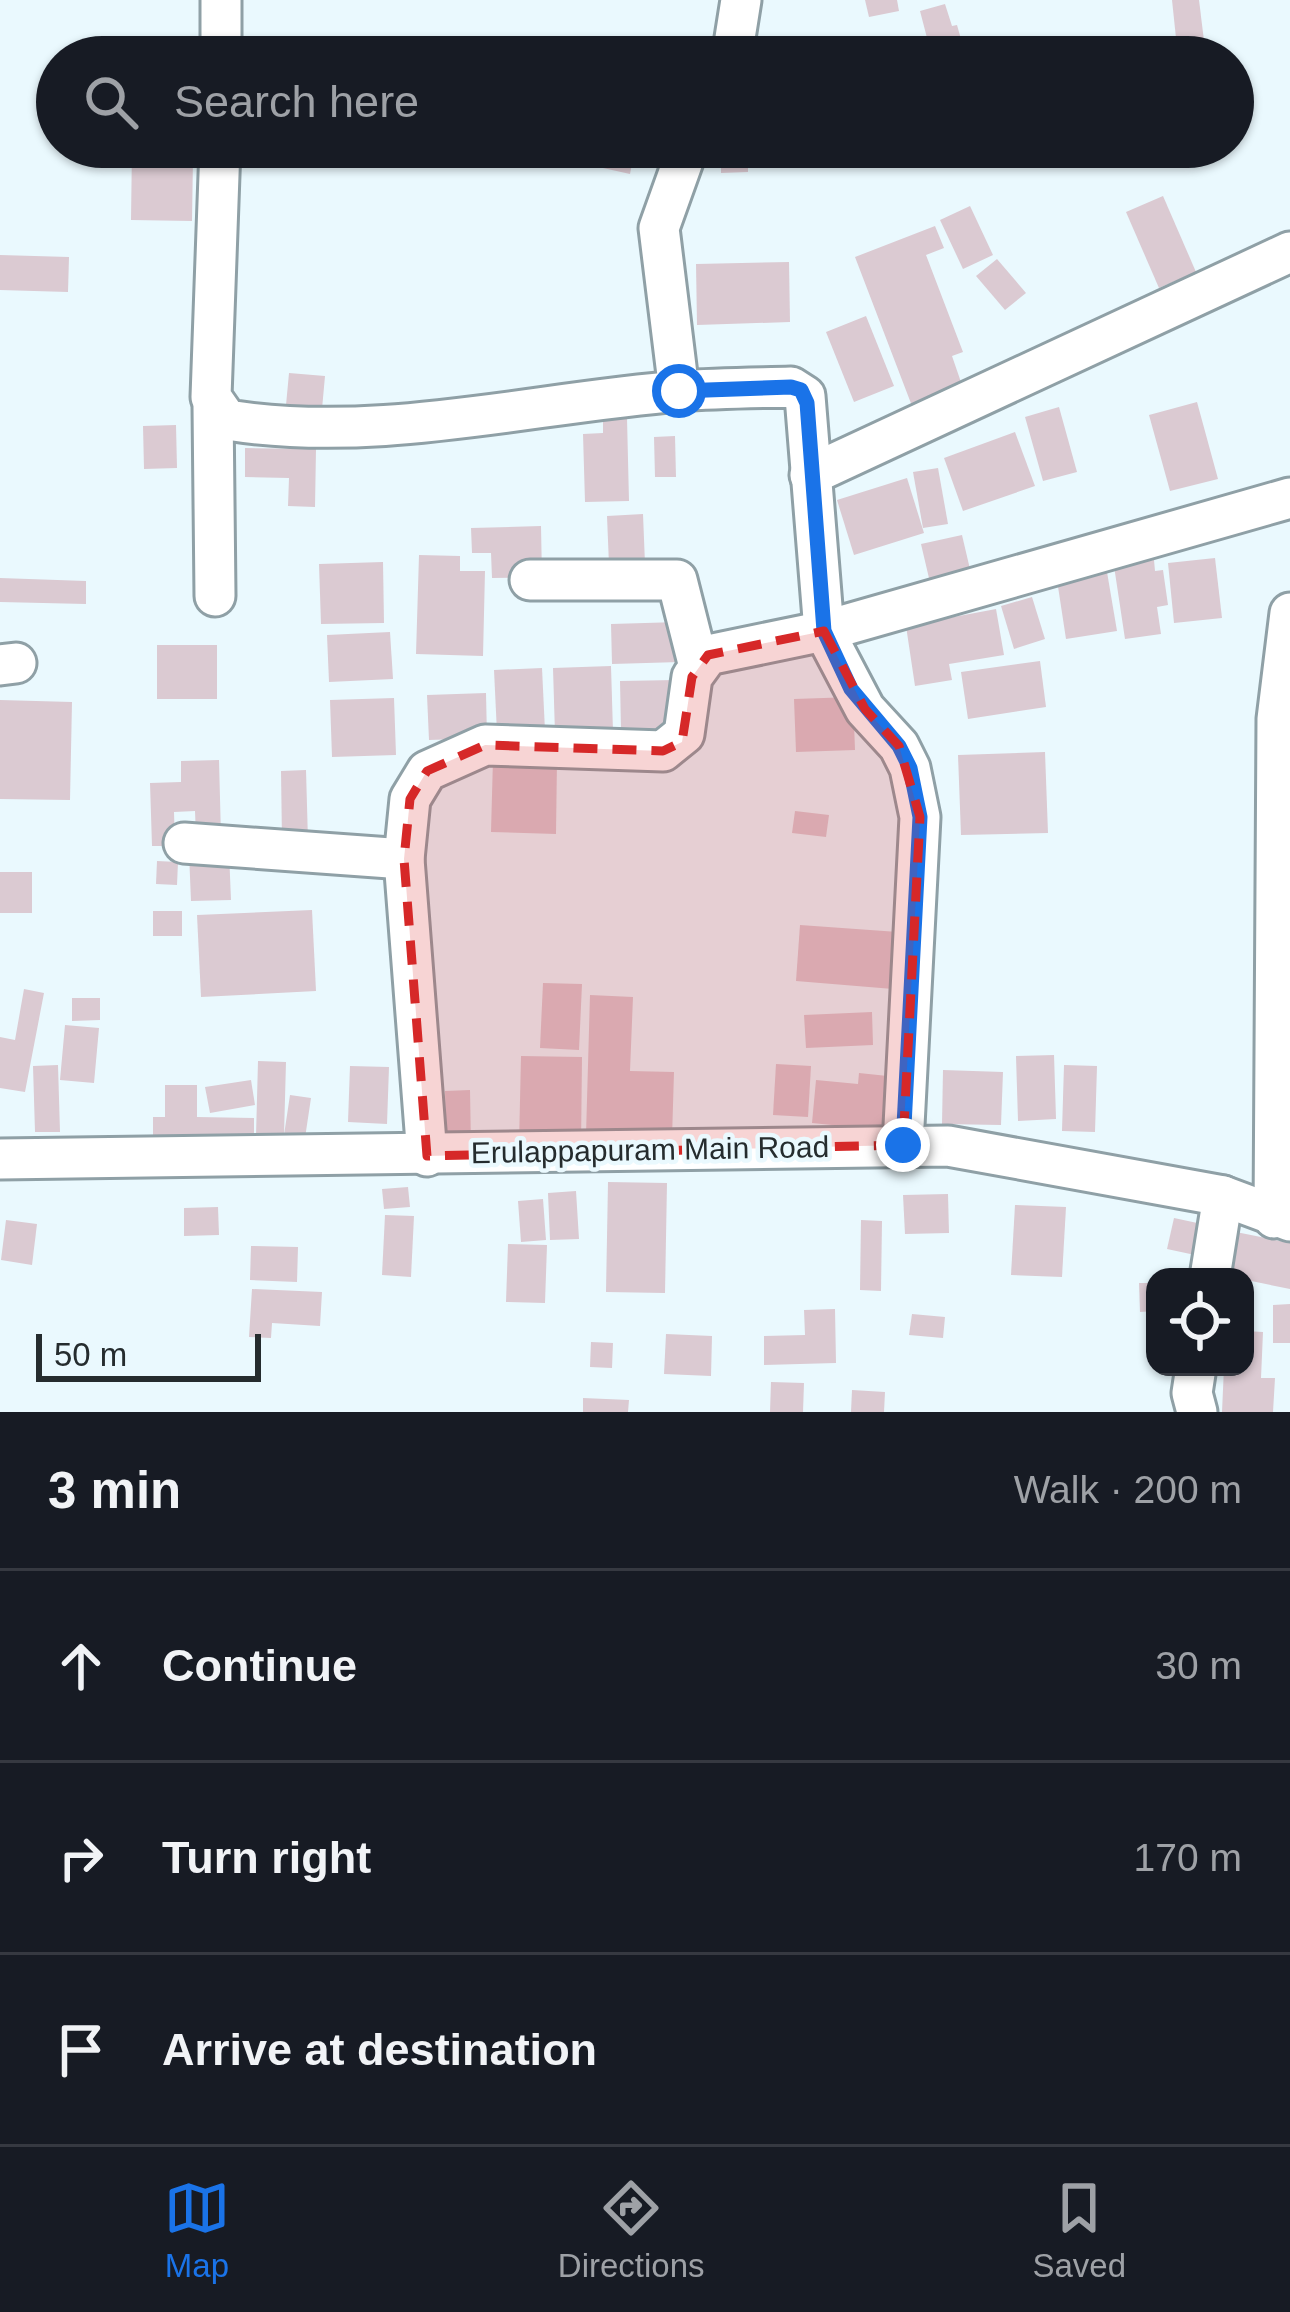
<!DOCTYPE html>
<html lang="en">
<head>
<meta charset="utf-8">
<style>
	body { margin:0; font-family:Arial,sans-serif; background:#242831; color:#f1f3f6 }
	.controls { position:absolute; right:36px; bottom:36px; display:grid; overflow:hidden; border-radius:24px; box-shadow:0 3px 9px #0004 }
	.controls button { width:108px; height:108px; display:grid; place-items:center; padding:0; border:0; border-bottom:3px solid #363941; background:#171b24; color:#f1f3f6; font:60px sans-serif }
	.scale { position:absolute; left:36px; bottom:30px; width:225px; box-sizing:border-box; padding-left:12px; border:6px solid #252c2e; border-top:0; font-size:33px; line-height:42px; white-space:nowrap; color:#252c2e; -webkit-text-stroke:9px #eaf9fe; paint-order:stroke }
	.stop { position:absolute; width:36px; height:36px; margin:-27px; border:9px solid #1a73e8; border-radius:50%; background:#fff }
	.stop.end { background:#1a73e8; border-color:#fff; box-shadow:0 3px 12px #0008 }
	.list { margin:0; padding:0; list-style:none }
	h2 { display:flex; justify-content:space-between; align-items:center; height:156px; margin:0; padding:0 48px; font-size:51px }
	h2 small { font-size:39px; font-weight:400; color:#9ea1a6 }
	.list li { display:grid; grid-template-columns:78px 1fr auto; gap:36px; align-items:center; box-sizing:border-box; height:192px; padding:0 48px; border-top:3px solid #363941 }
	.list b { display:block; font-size:45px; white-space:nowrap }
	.list em { font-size:39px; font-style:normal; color:#9ea1a6 }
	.icon { flex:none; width:66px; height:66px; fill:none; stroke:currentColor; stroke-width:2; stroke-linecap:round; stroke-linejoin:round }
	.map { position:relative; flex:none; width:1290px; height:1412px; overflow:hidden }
	.search { position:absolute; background:#171b24; box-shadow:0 3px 9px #0004; left:36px; right:36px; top:36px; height:132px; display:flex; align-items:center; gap:30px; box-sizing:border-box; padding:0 42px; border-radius:66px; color:#9ea1a6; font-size:45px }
	.sheet { height:732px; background:#171b24 }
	nav { display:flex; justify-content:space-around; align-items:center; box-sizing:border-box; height:168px; border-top:3px solid #363941; background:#171b24; font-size:33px; color:#9ea1a6 }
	nav a { display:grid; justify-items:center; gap:6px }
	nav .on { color:#1a73e8 }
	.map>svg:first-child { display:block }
	.building { fill:#dbcad2 }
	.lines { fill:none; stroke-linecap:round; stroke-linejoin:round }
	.minor-casing { stroke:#8fa0a6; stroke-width:45 }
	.minor { stroke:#fff; stroke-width:39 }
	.route { stroke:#1a73e8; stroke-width:15 }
	.marked { fill:#d62828; fill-opacity:0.2; stroke:#d62828; stroke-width:9; stroke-dasharray:24 15; stroke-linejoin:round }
	.labels { text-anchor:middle; stroke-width:9; stroke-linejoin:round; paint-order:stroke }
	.street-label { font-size:30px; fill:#252c2e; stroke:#eaf9fe }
</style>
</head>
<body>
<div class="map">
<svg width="1290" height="1412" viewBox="0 0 1290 1412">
	<rect width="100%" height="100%" fill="#eaf9fe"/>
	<g class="building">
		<polygon points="865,0 897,0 899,11 869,17"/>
		<polygon points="1172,0 1199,0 1206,57 1178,57"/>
		<polygon points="945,4 952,26 957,25 966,57 932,57 920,11"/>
		<polygon points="132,147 213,147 213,157 193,157 192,221 131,220"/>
		<polygon points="589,147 635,147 630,174 585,164"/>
		<polygon points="817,147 877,147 877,149 820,159"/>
		<polygon points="748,150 748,172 721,173 721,151"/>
		<polygon points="1163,196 1196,272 1159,288 1126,212"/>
		<polygon points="970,206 993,255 963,269 940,220"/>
		<polygon points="935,226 944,248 926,255 963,352 952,356 963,388 912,406 855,257"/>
		<polygon points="0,255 69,257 68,292 0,290"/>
		<polygon points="997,259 1026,293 1005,310 976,276"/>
		<polygon points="789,262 790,322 697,325 696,264"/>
		<polygon points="866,316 894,386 854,402 826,332"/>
		<polygon points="289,373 325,376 321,420 285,416"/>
		<polygon points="1197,402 1218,479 1170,491 1149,415"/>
		<polygon points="1059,407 1077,472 1043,481 1025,417"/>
		<polygon points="627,418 629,501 585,502 583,434 603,433 603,419"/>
		<polygon points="176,425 177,468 144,469 143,426"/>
		<polygon points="1015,432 1035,486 963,511 944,458"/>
		<polygon points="675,436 676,477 655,477 654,437"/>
		<polygon points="245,448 316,449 315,507 288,506 289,478 245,477"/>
		<polygon points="938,468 948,524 923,528 913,472"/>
		<polygon points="907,478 924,533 854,555 837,500"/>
		<polygon points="643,514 645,564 609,565 607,516"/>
		<polygon points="541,526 542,577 492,578 491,553 472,553 471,528"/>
		<polygon points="962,535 973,582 932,591 921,544"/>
		<polygon points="419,555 460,556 460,571 485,571 483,656 416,654"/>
		<polygon points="1215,558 1222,618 1174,623 1168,563"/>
		<polygon points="1154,560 1155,571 1163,570 1168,605 1157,607 1161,634 1125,639 1114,566"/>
		<polygon points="383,562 384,623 321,624 319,564"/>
		<polygon points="1107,572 1117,631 1066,639 1057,580"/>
		<polygon points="0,578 86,581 86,604 0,602"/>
		<polygon points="1032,597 1045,639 1014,649 1001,606"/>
		<polygon points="996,609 1004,655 949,664 952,680 915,686 906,626"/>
		<polygon points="679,622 680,662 612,664 611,624"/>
		<polygon points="390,632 393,679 329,682 327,635"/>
		<rect x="157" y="645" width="60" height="54"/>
		<polygon points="1040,661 1046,707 968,719 961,672"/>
		<polygon points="611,666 613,732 555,734 553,668"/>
		<polygon points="542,668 545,731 497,733 494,670"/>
		<polygon points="676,680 677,729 621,730 620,681"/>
		<polygon points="486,693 487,738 429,740 427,695"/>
		<polygon points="853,697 855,750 796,752 794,699"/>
		<polygon points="394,698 396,755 332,757 330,700"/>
		<polygon points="0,700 72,702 70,800 0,799"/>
		<polygon points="1045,752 1048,833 961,835 958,755"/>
		<polygon points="493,759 557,760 556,834 491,832"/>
		<polygon points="219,760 221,836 196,837 195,811 174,812 175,846 152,846 150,783 181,782 181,761"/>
		<polygon points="306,770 308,841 282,841 281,771"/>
		<polygon points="795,811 829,815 826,837 792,833"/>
		<polygon points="229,852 231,900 191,901 189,853"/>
		<polygon points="157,861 178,862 177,885 156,884"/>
		<rect x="0" y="872" width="32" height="41"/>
		<polygon points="312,910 316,991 201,997 197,915"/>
		<rect x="153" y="911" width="29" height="25"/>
		<polygon points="800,925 898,932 893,989 796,981"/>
		<polygon points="543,983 582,984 579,1050 540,1048"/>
		<polygon points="24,989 44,993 25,1092 0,1088 0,1037 15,1040"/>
		<polygon points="590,995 633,997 630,1071 674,1072 672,1138 586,1135"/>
		<polygon points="72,998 100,998 100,1020 72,1021"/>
		<polygon points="872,1012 873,1045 806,1048 804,1015"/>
		<polygon points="65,1025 99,1028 94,1083 60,1080"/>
		<polygon points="1054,1055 1056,1119 1018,1121 1016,1056"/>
		<polygon points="521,1056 582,1057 581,1146 519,1145"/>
		<polygon points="258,1061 286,1062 284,1135 290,1095 311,1098 305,1138 256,1136"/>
		<polygon points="776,1064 811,1066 808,1117 773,1115"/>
		<polygon points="58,1065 60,1132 35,1132 33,1066"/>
		<polygon points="1064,1065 1097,1066 1095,1132 1062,1131"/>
		<polygon points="350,1066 389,1067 387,1124 348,1122"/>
		<polygon points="943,1070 1003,1072 1001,1125 942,1124"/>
		<polygon points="859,1073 897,1077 891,1131 812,1123 816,1080 858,1084"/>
		<polygon points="251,1080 255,1105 210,1113 205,1087"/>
		<polygon points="165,1085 197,1085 197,1117 254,1118 254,1146 153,1144 153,1117 165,1117"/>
		<polygon points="470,1090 471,1147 446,1147 445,1091"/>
		<polygon points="608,1182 667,1183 665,1293 606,1292"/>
		<polygon points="408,1187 410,1207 384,1209 382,1189"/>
		<polygon points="576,1191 579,1239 550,1240 548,1193"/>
		<polygon points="948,1194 949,1233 905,1234 903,1195"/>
		<polygon points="543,1199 546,1240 521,1242 518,1201"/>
		<polygon points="1015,1205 1066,1207 1062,1277 1011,1275"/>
		<polygon points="218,1207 219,1235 184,1236 184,1208"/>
		<polygon points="385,1215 414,1216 411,1277 382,1275"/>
		<polygon points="1174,1218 1202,1224 1195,1255 1167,1249"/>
		<polygon points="6,1220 37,1224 32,1265 1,1260"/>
		<polygon points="861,1220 882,1221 881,1291 860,1290"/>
		<polygon points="1231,1231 1290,1243 1290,1289 1222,1275"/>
		<polygon points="508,1244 547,1245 545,1303 506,1302"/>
		<polygon points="251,1246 298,1247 297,1282 250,1280"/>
		<polygon points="1139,1283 1155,1283 1155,1311 1140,1312"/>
		<polygon points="252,1289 322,1292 320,1326 272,1323 271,1338 249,1337"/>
		<polygon points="1290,1304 1290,1343 1273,1343 1273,1305"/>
		<polygon points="835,1309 836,1363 764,1365 764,1336 805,1335 804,1310"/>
		<polygon points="912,1314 945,1317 943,1338 909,1335"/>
		<polygon points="1245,1331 1263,1332 1261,1378 1275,1378 1273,1412 1222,1412 1224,1367 1245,1367"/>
		<polygon points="666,1334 712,1336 711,1376 664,1374"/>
		<polygon points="591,1342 613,1343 612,1368 590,1367"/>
		<polygon points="771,1382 804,1383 803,1412 770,1412"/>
		<polygon points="852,1390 885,1392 884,1412 851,1412"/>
		<polygon points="583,1398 629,1400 628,1412 583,1412"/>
	</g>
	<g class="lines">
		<defs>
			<g id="minor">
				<polyline points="221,0 221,57"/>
				<polyline points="732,57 741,0"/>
				<path d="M220,147L211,397L227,420C379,444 530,403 680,391C717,388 754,388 791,387L805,396L824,631L865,709L899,746L910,768L920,817L903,1145"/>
				<polyline points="679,391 659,228 688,147"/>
				<polyline points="213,406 215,596"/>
				<polyline points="810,475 1290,252"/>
				<polyline points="530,580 677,580 698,663"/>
				<polyline points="0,665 16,663"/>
				<polyline points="184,843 404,859"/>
				<polyline points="427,1156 404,859 410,799 427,771 485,745 663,751 684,734 692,677 708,655 824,631 1290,498"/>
				<polyline points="0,1159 948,1146 1223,1196 1290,1221"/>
				<polyline points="1274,1218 1277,719 1290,613"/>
				<polyline points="1210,1277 1223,1196"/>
				<polyline points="1196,1367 1192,1393 1197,1412"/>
			</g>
		</defs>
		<use href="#minor" class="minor-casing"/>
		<use href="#minor" class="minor"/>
	</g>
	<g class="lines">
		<polyline class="route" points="679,391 791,387 801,390 807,403 824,631 851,689 899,746 910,768 920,817 903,1145"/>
	</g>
	<path class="marked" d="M824,631L865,709L899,746L920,817L903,1145L427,1156L404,859L410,799L427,771L485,745L663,751L682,742L692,677L708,655Z"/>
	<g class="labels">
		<g class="street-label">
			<text transform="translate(650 1150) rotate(-1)" y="10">Erulappapuram Main Road</text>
		</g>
	</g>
</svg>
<div class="controls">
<button><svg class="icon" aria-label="locate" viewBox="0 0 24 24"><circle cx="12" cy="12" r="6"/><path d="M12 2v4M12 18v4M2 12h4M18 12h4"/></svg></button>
</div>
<div class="scale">50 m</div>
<div class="stop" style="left:679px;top:391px"></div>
<div class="stop end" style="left:903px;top:1145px"></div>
<div class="search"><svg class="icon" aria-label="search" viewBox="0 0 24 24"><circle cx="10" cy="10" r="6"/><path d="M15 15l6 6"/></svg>Search here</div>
</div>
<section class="sheet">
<h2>3 min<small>Walk · 200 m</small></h2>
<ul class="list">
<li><svg class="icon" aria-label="ahead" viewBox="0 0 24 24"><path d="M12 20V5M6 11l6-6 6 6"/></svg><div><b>Continue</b></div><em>30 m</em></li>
<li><svg class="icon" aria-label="right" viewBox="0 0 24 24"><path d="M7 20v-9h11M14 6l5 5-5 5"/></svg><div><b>Turn right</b></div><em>170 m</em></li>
<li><svg class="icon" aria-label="arrive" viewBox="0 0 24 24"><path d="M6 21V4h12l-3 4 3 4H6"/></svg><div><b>Arrive at destination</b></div></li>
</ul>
</section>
<nav>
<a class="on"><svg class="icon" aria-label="map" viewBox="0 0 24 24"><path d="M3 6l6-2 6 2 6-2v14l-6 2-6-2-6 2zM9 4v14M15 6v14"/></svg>Map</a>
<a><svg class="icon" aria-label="directions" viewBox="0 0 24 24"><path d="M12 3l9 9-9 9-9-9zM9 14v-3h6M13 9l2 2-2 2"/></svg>Directions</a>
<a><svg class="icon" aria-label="saved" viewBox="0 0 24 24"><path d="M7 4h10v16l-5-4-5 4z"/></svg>Saved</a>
</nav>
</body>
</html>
